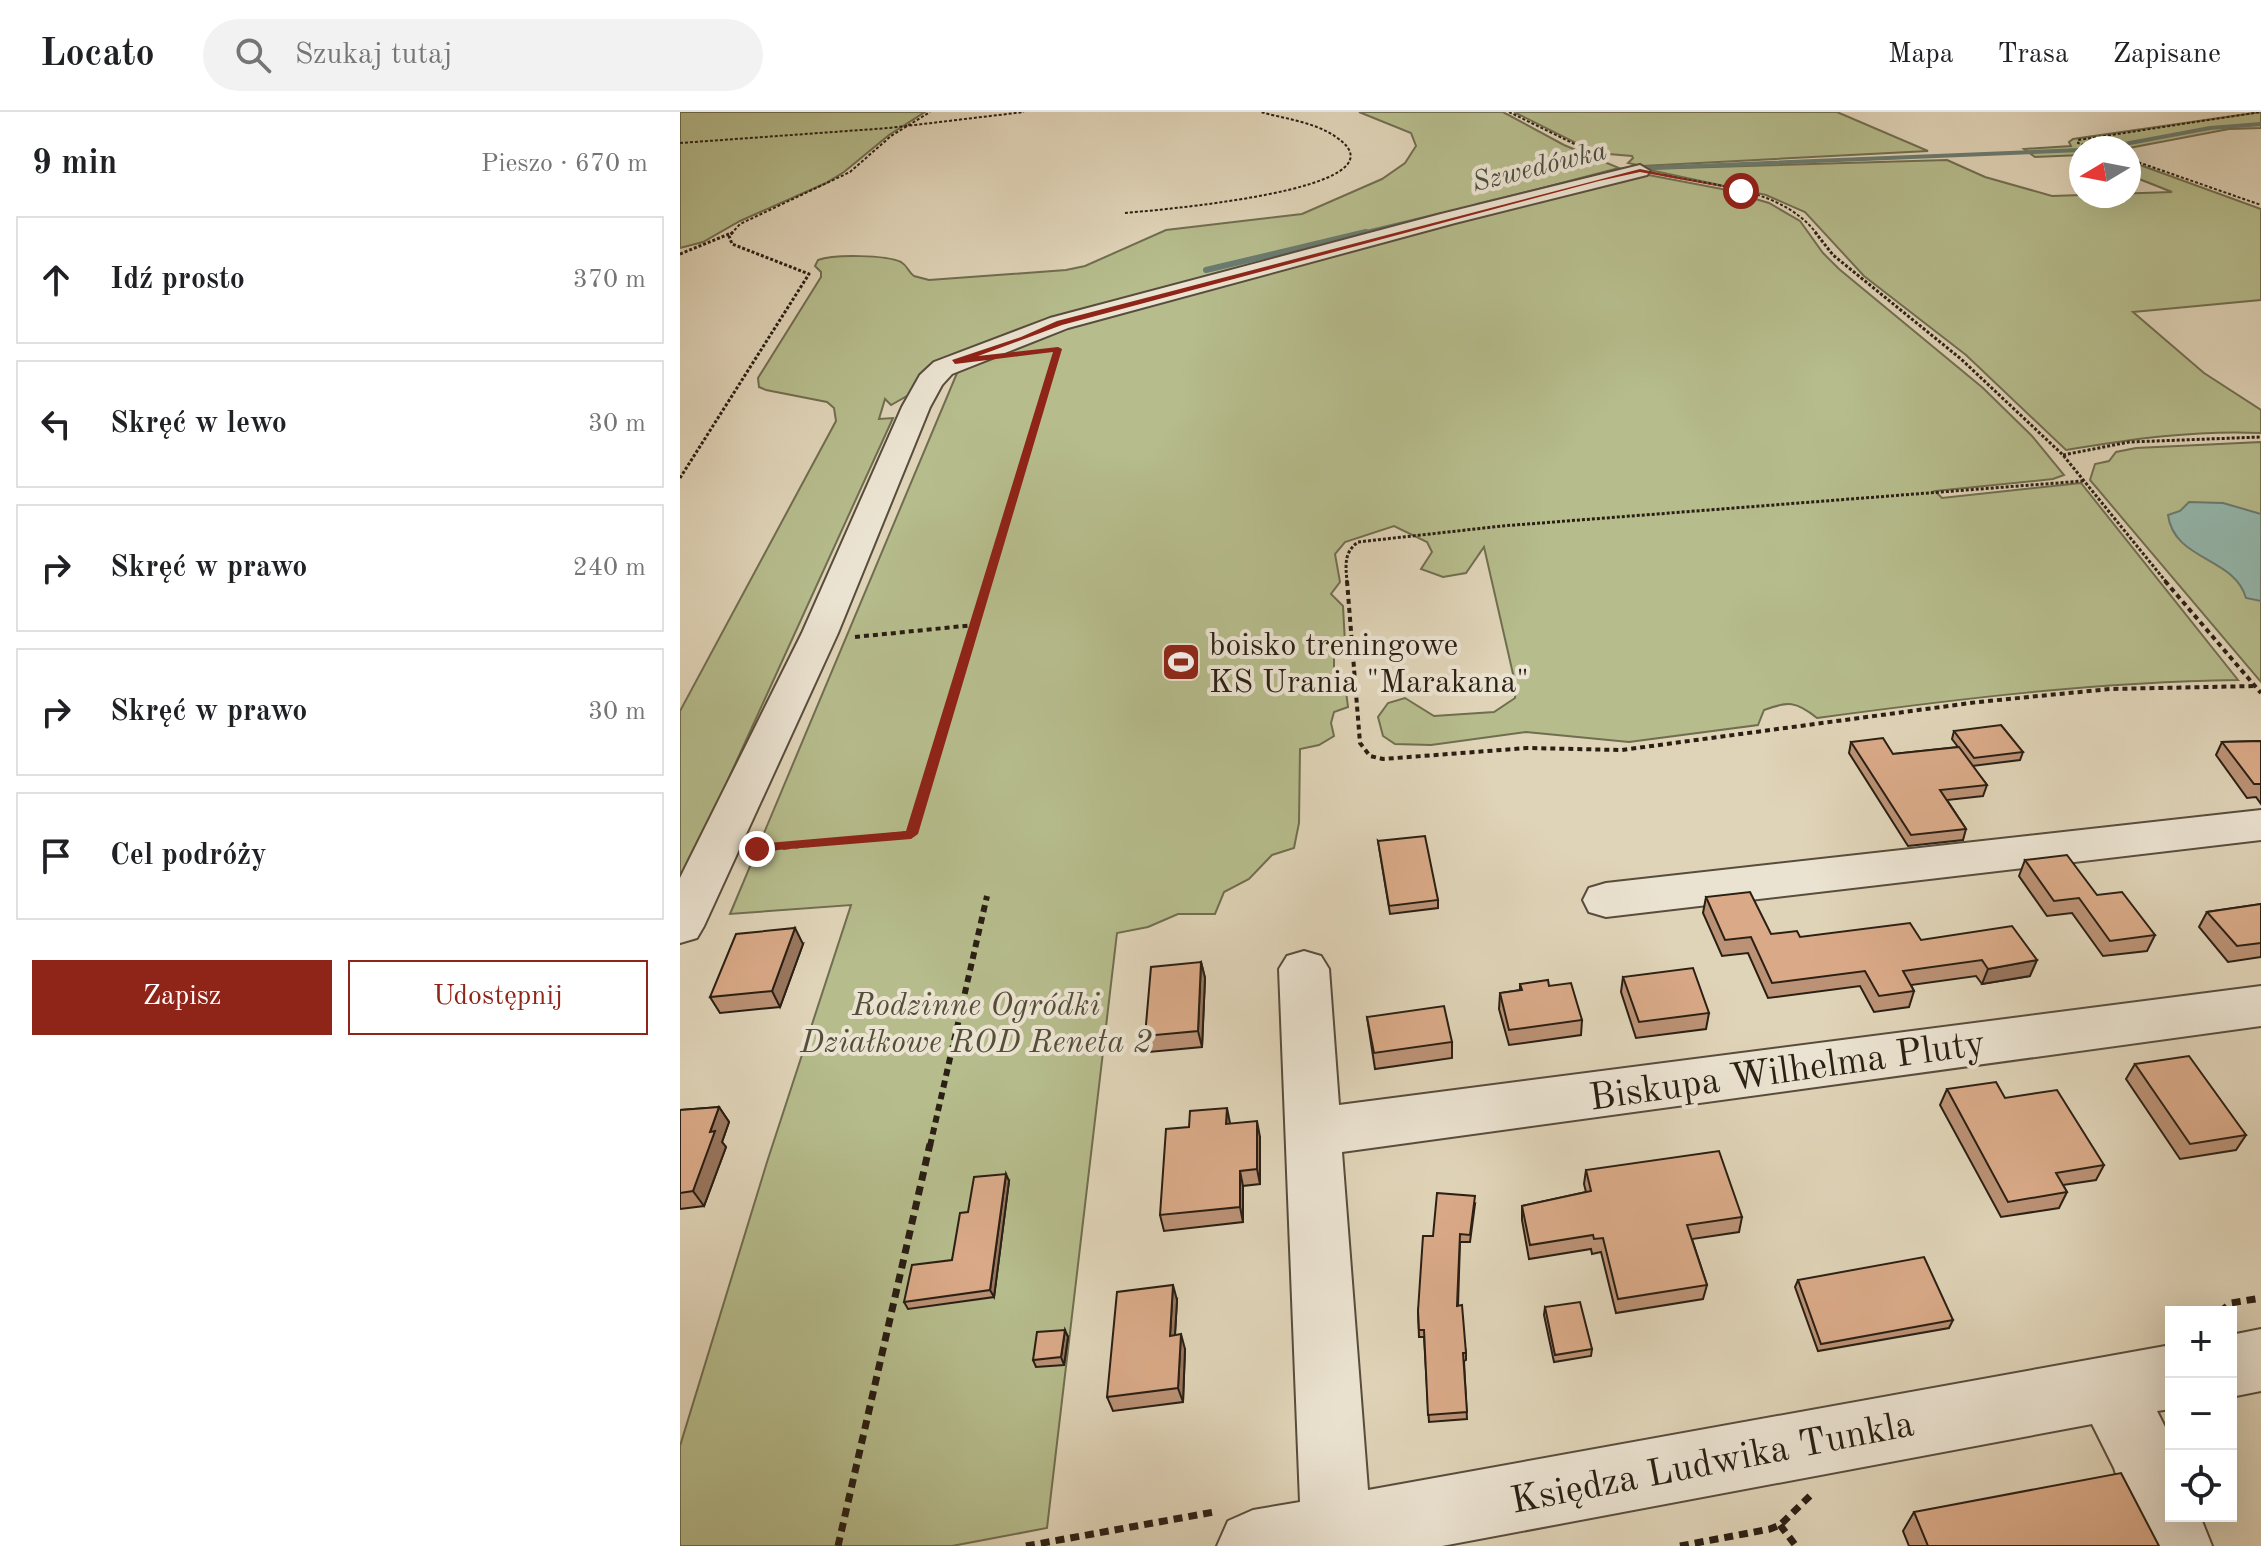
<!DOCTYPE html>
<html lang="pl">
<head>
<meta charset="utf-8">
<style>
	body { margin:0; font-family:"Old Standard TT",serif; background:#f2f2f2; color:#202124 }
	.controls { position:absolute; right:24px; bottom:24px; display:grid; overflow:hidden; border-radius:0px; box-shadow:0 8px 32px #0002 }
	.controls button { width:72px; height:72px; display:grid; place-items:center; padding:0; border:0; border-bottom:2px solid #e0e0e0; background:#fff; color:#202124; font:40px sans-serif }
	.compass { position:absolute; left:1389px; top:24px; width:72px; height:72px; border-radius:50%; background:#fff; box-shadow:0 8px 32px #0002; rotate:260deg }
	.stop { position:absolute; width:24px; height:24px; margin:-18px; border:6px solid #8f2418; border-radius:50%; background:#fff }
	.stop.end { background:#8f2418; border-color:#fff; box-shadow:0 2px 8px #0008 }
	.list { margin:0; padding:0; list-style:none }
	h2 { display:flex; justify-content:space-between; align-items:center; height:104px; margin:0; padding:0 32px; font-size:34px }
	h2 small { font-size:26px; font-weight:400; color:#757577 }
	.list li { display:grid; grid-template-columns:52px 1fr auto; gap:24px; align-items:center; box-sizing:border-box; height:128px; margin:0 16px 16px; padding:0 16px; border:2px solid #e0e0e0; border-radius:0px }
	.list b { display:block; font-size:30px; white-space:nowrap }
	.list em { font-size:26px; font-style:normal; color:#757577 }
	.actions { display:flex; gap:16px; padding:24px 32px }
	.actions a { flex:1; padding:18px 0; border:2px solid #8f2418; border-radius:0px; text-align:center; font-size:28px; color:#8f2418 }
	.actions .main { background:#8f2418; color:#fff }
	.icon { flex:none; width:44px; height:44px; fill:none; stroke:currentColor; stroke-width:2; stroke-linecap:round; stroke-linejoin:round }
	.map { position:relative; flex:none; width:1581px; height:1434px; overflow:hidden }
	header { display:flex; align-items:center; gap:48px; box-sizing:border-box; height:112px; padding:0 40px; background:#fff; border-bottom:2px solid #e0e0e0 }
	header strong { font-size:38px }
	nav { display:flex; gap:44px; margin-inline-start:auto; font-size:28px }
	.search { width:560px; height:72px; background:#f2f2f2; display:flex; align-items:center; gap:20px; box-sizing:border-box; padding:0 28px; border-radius:44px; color:#757577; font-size:30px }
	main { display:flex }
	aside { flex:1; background:#fff }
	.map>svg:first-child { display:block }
	.green { fill:#b6bc8c; stroke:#706e50; stroke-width:2 }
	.water { fill:#94b8ae; stroke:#6a7b70; stroke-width:2 }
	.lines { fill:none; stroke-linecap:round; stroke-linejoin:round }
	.stream-far1 { stroke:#6a7b70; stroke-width:4 }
	.stream { stroke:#6a7b70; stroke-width:6 }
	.minor-casing { stroke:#584c3d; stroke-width:4 }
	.path-far4 { stroke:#2a1f14; stroke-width:2; stroke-dasharray:3 2; stroke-linecap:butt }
	.path-far3 { stroke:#2a1f14; stroke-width:3; stroke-dasharray:3 2; stroke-linecap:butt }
	.path-far2 { stroke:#2a1f14; stroke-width:4; stroke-dasharray:5 4; stroke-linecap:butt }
	.path-far1 { stroke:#2a1f14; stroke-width:6; stroke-dasharray:7 5; stroke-linecap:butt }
	.path { stroke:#2a1f14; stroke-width:7; stroke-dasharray:9 6; stroke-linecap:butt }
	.minor { fill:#ebe3d1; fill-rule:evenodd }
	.wall { fill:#bb9275; stroke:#2a1f14; stroke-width:2 }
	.shaded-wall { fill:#99775f; stroke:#2a1f14; stroke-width:2 }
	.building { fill:#daaa88; stroke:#2a1f14; stroke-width:2 }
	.route { fill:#8f2418 }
	.labels { text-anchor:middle; stroke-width:8; stroke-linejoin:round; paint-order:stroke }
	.far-water-label { font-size:28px; font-style:italic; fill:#4a4d42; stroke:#ebe3d1 }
	.poi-label { font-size:32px; fill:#2a1f14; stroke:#ebe3d1; text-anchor:start }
	.park-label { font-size:32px; font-style:italic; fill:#544e38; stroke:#ebe3d1 }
	.near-street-label { font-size:38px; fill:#2a1f14; stroke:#ebe3d1 }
</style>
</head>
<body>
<header>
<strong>Locato</strong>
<div class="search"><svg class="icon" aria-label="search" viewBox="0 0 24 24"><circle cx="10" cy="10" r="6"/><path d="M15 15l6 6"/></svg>Szukaj tutaj</div>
<nav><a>Mapa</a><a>Trasa</a><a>Zapisane</a></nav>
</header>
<main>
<aside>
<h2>9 min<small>Pieszo · 670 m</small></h2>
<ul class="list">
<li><svg class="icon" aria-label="ahead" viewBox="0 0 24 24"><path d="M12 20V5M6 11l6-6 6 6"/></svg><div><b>Idź prosto</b></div><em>370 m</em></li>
<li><svg class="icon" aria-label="left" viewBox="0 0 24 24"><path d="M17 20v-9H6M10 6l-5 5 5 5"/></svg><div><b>Skręć w lewo</b></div><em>30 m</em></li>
<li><svg class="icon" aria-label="right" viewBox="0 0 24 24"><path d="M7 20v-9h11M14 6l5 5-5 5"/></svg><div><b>Skręć w prawo</b></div><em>240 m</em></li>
<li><svg class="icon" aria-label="right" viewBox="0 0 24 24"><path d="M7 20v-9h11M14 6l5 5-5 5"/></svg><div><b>Skręć w prawo</b></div><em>30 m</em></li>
<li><svg class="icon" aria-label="arrive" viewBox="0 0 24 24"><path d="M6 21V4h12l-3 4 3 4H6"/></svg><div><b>Cel podróży</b></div></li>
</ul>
<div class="actions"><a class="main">Zapisz</a><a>Udostępnij</a></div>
</aside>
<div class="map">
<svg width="1581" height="1434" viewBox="0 0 1581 1434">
	<rect width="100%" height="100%" fill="#e0d4b8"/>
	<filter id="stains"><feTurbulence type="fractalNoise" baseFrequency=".0025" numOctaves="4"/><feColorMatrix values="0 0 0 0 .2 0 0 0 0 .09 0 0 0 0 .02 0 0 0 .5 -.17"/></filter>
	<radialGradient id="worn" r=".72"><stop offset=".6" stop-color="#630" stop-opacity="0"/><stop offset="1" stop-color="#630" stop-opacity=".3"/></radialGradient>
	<g class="green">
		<polygon points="0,0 245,0 209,23 164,60 146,71 60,109 23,130 0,136"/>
		<path d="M679,0H823L884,33L939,56L770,100L788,103L963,62L1042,77L1089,91L1120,109L1143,141L1159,157L1303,276L1352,324L1384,363L1373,367L1255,379L1262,386L1401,371L1558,568C1416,570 1277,587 1137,606C1116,589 1108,589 1084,598L1078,613L949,630L846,620L751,633L715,632L703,624L698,605L708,591L725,586L754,604L814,600L835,586L836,575L804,435L786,461L763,465L741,457L752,440L747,430L714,414L665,430L655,442L660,470L651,482L663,494L665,531L654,545V563L665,571L668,595L654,600L651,611L654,624L639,633L620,637L619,711L614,736L592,743L569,767L544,780L535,802H498L468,815L437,821L367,1416L272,1434H0V1334L87,1050L171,793L50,802L280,254L211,293L205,287L199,307L213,306L0,773V599L156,309L154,296L147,290L86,278L79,275L78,266L141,165V160L135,154L138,148C154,142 206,143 221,150C228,154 228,160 234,164L249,168L386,158L405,154L486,118L622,102L702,67L725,51L736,34L731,21Z"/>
		<polygon points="834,0 1157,0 1248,39 962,54 948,51 953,46 952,44 916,41"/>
		<polygon points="1581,0 1581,16 1549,17 1449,36 1401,36 1401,43 1355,45 1344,37 1391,34 1389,30 1393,27"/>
		<path d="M1267,48L1305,65L1372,84L1492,80L1449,63V49L1581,97V188L1453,200L1524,261L1581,298V321C1515,318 1451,327 1386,338L1286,243L1184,164L1125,100L1086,83L965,57Z"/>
		<polygon points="1581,330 1581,570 1410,368 1415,352 1429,349 1436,340 1456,336"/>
	</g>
	<path class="water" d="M1509,390L1543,391L1581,402V489L1566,486C1555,445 1494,449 1488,403L1500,399Z"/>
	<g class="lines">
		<g class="stream-far1">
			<polyline points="1423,36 1530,16 1581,12"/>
			<polyline points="797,93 944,57 1401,38"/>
			<polyline points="678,122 762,102"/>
		</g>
		<polyline class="stream" points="526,158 686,120"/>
		<defs>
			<g id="minor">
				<polygon points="960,53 970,59 967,63 775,111 388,216 272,262 262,273 250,295 158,521 24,814 17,826 0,831 0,766 122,521 222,295 240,263 254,250 370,206 761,102"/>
				<polygon points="1581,698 1581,728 926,805 909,800 903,788 909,776 926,771"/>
				<polygon points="624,839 641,844 649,857 659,993 1581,874 1581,914 662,1040 688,1378 1491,1233 1491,1297 1477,1299 1491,1327 1491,1404 1520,1404 1532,1434 1460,1434 1434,1356 1412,1312 762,1434 537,1434 548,1409 573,1398 620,1390 599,857 607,844"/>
				<polygon points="1581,1217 1581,1279 1551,1285 1551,1223"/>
			</g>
		</defs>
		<use href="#minor" class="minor-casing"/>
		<g class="path-far4">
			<polyline points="829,0 921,45"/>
			<polyline points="0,31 209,16 344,0"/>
			<polyline points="1414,36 1398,31 1398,28 1581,0"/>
			<polyline points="1449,47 1581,93"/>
			<path d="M984,63C1036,74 1103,77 1137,122"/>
			<path d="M445,101C463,99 736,79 656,25C635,10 605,7 581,0"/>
			<polyline points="51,122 60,112 170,60 211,24 250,0"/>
		</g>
		<g class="path-far3">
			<polyline points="1135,120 1153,143 1281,247 1383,343 1487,471"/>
			<polyline points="0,142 49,122"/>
			<polyline points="1383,343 1449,330 1581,325"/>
			<polyline points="0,366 129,162 52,132 49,124 53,120"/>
			<polyline points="307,471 377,239"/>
			<path d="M667,471C666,454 663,441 678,430L822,414L1403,369"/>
		</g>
		<g class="path-far2">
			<polyline points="667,469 680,631 690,644 703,647 847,636 942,638 1298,590 1430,577 1575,574"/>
			<polyline points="1485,469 1581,581"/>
			<polyline points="175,525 294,513"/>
			<polyline points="232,719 307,469"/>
		</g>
		<g class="path-far1">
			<polyline points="79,737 231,722 232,717"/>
			<polyline points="250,1034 307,784"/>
		</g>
		<g class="path">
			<polyline points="1540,1200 1551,1191 1581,1186"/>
			<polyline points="1100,1413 1116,1434"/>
			<polyline points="158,1434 250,1032"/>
			<polyline points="346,1434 534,1400"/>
			<polyline points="1000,1434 1090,1417 1100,1413 1132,1382"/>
		</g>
		<use href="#minor" class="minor"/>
	</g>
	<g class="wall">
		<polygon points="1274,619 1343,640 1340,648 1292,654 1307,673 1303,684 1267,688 1286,717 1283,728 1228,734 1169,641 1171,630 1213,642 1278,635 1272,627"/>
		<polygon points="1581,629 1581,692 1576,685 1567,686 1536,643 1542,630"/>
		<polygon points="698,729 758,788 758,796 710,802"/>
		<polygon points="1345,748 1417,783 1475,823 1467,839 1423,844 1392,801 1367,804 1339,764"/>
		<polygon points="1026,785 1091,822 1120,825 1241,828 1350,864 1302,872 1296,864 1231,873 1234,879 1229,895 1194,900 1180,874 1088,886 1068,841 1042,844 1023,801"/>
		<polygon points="1581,792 1581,845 1548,850 1519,815 1527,800"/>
		<polygon points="123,832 100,895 40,901 30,885"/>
		<polygon points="521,850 525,866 522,935 469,940 465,924"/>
		<polygon points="943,865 1029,901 1026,917 956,926 941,880"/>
		<polygon points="840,872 869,874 902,908 901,923 829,933 819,897 820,881 840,878"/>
		<polygon points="687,905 772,930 772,946 695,957"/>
		<polygon points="1455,952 1566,1023 1556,1038 1500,1047 1446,967"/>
		<polygon points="1267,977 1325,986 1424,1053 1416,1068 1383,1073 1387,1080 1379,1096 1321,1105 1260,993"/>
		<polygon points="39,995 49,1010 42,1030 46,1035 24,1094 0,1097 0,998"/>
		<polygon points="550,1012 580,1025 580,1072 563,1074 563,1110 484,1119 480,1103"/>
		<polygon points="906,1058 1062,1105 1059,1120 1012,1127 1027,1173 1023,1187 936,1201 921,1140 912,1142 911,1137 849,1147 842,1108 842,1094 906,1080 904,1072"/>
		<polygon points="329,1069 314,1185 228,1197 224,1190 272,1148 288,1100"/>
		<polygon points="795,1092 790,1130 780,1130 778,1194 786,1241 786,1248 784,1249 787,1307 749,1310 744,1225 739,1225 738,1199 753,1124"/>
		<polygon points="1118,1168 1273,1208 1269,1216 1138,1239 1115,1175"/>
		<polygon points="497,1188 495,1223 505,1237 503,1290 433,1299 427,1285"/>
		<polygon points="865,1195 912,1237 911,1244 874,1250 864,1203"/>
		<polygon points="388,1225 384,1253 356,1255 353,1248"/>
		<polygon points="1234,1400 1479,1434 1229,1434 1223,1419"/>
	</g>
	<g class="shaded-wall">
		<polygon points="115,816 123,832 100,895 92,879"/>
		<polygon points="1357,848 1350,864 1302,872 1308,857"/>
		<polygon points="521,850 525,866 522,935 518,919"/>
		<polygon points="39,995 49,1010 42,1030 46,1035 24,1094 13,1079 30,1020"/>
		<polygon points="547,996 550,1011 550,1028 546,1012"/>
		<polygon points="577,1009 580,1025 580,1072 577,1057"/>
		<polygon points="560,1059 563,1074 563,1110 560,1095"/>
		<polygon points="326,1062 329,1069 314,1185 310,1178"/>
		<polygon points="493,1173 497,1188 494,1238 490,1224"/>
		<polygon points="385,1218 388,1225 384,1253 381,1245"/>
		<polygon points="501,1222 505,1237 503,1290 498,1276"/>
	</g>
	<g class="building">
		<polygon points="1321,613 1343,640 1294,646 1274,619"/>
		<polygon points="1203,626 1213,642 1279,635 1307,673 1260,678 1286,717 1231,723 1171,630"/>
		<polygon points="1581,629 1581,672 1574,672 1542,630"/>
		<polygon points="745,724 758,788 709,794 698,729"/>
		<polygon points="1387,743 1417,783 1442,780 1475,823 1430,829 1399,786 1374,789 1345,748"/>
		<polygon points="1070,780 1091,822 1117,819 1120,825 1230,811 1241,828 1332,814 1357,848 1308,857 1302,848 1223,859 1234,879 1199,884 1185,859 1092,871 1071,825 1045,828 1026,785"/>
		<polygon points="1581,792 1581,831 1557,834 1527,800"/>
		<polygon points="115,816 92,879 30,885 56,822"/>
		<polygon points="521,850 518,919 465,924 471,855"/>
		<polygon points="1013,856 1029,901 959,910 943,865"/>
		<polygon points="868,868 869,874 891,871 902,908 829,918 820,881 842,878 840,872"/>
		<polygon points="764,894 772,930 694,941 687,905"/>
		<polygon points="1509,944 1566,1023 1510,1032 1455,952"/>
		<polygon points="1316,970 1325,986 1377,978 1424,1053 1376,1061 1387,1080 1328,1090 1267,977"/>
		<polygon points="39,995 30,1020 35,1019 13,1079 0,1081 0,998"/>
		<polygon points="547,996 546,1012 577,1009 577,1057 560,1059 560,1095 480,1103 486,1017 509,1015 510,999"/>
		<polygon points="1039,1039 1062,1105 1007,1113 1027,1173 938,1187 923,1126 914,1127 913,1123 850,1133 842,1094 911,1079 906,1058"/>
		<polygon points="326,1062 310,1178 224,1190 232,1153 272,1148 280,1101 288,1100 294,1065"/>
		<polygon points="757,1081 795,1084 790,1123 780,1122 777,1194 782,1193 786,1241 783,1241 787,1300 748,1303 744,1218 739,1218 738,1199 743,1124 753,1124"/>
		<polygon points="1244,1145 1273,1208 1141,1232 1118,1168"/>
		<polygon points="493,1173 490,1224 501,1222 498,1276 427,1285 437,1180"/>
		<polygon points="900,1190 912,1237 875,1243 865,1195"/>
		<polygon points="385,1218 381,1245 353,1248 357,1220"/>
		<polygon points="1441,1361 1479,1434 1248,1434 1234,1400"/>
	</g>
	<polygon class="route" points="960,57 1064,79 960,60 919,69 382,213 298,244 378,235 382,237 238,722 231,727 73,740 73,734 77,732 226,719 373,240 275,252 272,248 341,225 377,209"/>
	<defs>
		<symbol id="stadium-square" viewBox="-11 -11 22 22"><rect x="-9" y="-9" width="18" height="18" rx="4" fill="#8f2418" stroke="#ebe3d1"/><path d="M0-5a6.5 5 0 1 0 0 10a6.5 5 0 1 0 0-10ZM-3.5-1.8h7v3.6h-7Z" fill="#fff"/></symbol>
	</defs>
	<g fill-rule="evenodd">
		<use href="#stadium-square" x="479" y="528" width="44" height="44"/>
	</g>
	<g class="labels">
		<g class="far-water-label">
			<text transform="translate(859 53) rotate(-14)" y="10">Szwedówka</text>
		</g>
		<g class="poi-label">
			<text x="529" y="543">boisko treningowe<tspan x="529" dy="37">KS Urania "Marakana"</tspan></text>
		</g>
		<g class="park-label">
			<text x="296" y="903">Rodzinne Ogródki<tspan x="296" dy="37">Działkowe ROD Reneta 2</tspan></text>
		</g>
		<g class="near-street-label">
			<text transform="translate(1107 957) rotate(-8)" y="13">Biskupa Wilhelma Pluty</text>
			<text transform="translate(1032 1349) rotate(-11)" y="13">Księdza Ludwika Tunkla</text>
		</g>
	</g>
	<rect width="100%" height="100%" filter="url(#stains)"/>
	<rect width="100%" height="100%" fill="url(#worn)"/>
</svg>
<div class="controls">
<button>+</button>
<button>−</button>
<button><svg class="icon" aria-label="locate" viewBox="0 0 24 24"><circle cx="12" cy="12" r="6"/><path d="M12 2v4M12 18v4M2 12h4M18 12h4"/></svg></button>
</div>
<svg class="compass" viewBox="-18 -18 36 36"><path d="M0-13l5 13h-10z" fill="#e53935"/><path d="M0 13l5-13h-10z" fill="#757577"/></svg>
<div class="stop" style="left:1061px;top:79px"></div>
<div class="stop end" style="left:77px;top:737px"></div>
</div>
</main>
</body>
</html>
